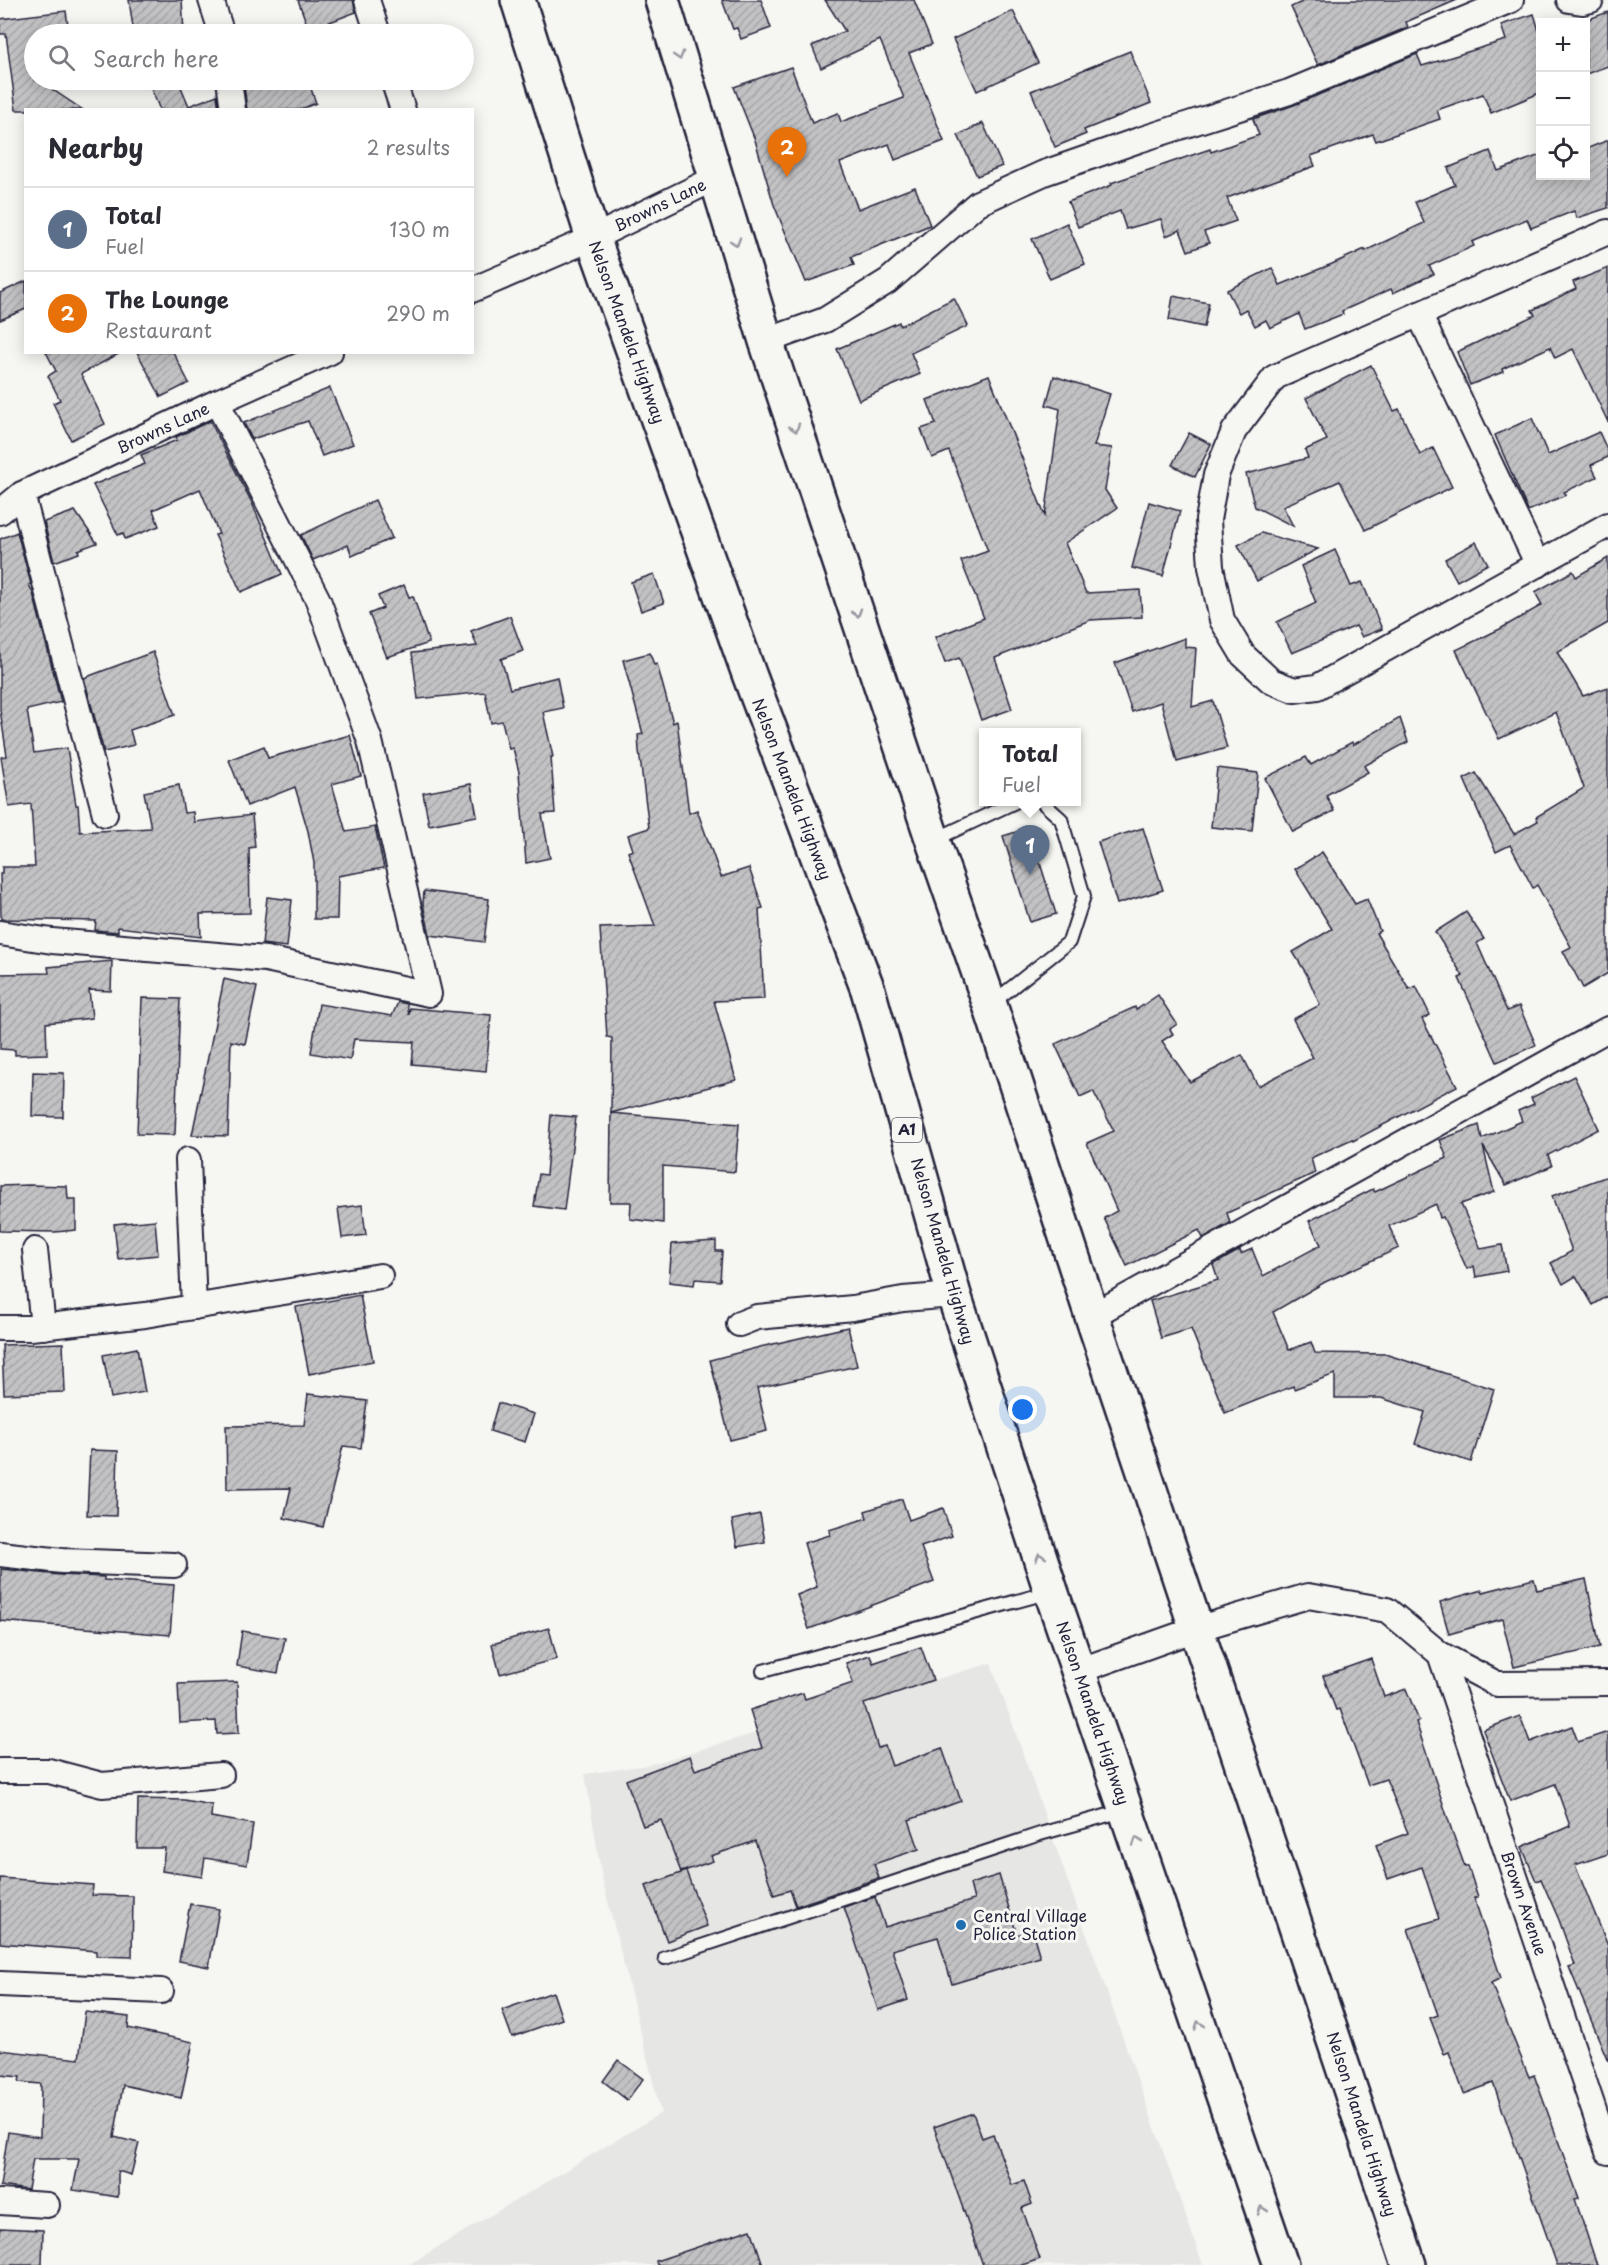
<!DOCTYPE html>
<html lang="en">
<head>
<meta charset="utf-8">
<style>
	body { margin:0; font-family:"Playpen Sans",sans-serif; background:#f2f2f3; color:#2b2b33 }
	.controls { position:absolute; right:18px; top:18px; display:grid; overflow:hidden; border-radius:0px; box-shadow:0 3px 15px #0003 }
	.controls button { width:54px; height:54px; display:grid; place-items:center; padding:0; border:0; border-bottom:2px solid #e1e1e2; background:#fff; color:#2b2b33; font:30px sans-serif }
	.you { position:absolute; left:1023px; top:1410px; width:21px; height:21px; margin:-15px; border:4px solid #fff; border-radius:50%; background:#1a73e8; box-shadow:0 0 0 9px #1a73e833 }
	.badge { display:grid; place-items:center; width:39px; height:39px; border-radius:50%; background:#ea580c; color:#fff; font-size:20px; font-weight:700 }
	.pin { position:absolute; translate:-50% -50px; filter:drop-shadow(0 2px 3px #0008) }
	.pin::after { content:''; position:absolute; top:32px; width:21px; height:18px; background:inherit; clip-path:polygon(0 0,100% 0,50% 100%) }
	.popup { position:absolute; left:979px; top:728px; width:102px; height:78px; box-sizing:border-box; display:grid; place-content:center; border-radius:0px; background:#fff; filter:drop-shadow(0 2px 4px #0005); font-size:20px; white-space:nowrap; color:#7c7c81 }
	.popup b { font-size:22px; color:#2b2b33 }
	.popup::after { content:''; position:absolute; left:50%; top:100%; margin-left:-12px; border:12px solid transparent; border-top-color:#fff }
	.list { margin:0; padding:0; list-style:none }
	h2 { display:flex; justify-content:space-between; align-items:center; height:78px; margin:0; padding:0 24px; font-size:26px }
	h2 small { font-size:20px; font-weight:400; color:#7c7c81 }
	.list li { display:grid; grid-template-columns:39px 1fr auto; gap:18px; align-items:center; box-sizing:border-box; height:84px; padding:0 24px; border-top:2px solid #e1e1e2 }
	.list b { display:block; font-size:22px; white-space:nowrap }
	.list p { margin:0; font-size:20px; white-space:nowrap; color:#7c7c81 }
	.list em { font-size:20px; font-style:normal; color:#7c7c81 }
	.icon { flex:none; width:33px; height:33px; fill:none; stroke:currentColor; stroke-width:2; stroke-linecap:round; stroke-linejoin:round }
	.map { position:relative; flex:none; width:1608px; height:2265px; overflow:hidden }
	.search { position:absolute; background:#fff; box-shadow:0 3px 15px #0003; left:24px; top:24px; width:450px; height:66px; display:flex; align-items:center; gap:15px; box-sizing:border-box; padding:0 21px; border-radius:33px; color:#7c7c81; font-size:22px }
	.panel { position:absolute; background:#fff; box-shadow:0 3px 15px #0003; left:24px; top:108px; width:450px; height:246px; border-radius:0px }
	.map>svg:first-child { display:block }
	.built { fill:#e6e6e4 }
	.building { fill:url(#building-hatch); stroke:#22223b; stroke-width:1.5 }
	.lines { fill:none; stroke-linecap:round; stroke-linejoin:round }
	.service-casing { stroke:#22223b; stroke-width:16 }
	.minor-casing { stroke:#22223b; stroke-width:28 }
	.trunk-casing { stroke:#22223b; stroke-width:38 }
	.service { stroke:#f6f6f2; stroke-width:12 }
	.minor { stroke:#f6f6f2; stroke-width:24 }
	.trunk { stroke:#f6f6f2; stroke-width:33 }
	.oneway { stroke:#9797a0 }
	.poi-dot { fill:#1f6fb2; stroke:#f6f6f2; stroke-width:2 }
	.labels { text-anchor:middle; stroke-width:6; stroke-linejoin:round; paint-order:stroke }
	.shield { fill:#f6f6f2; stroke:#626272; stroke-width:1.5 }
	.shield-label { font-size:15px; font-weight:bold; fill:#22223b }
	.street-label { font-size:16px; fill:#22223b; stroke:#f6f6f2 }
	.poi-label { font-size:16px; fill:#22223b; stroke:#f6f6f2; text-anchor:start }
</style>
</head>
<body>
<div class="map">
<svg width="1608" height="2265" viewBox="0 0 1608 2265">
	<defs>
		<pattern id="building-hatch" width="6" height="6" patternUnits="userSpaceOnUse" patternTransform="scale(1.5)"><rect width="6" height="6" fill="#c2c2c4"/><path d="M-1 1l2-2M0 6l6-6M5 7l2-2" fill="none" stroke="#a6a6a9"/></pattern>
	</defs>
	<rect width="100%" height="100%" fill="#f6f6f2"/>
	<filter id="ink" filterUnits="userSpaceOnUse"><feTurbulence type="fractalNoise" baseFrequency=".0167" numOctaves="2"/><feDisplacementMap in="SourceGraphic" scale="12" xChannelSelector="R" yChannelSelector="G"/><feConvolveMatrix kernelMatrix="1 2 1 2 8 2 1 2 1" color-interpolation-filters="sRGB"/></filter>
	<g filter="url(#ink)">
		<polygon class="built" points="991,1663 1203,2265 408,2265 661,2113 602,1878 585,1774 648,1765"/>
		<g class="building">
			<polygon points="129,0 182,0 184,33 134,34"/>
			<polygon points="298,0 353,0 356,12 309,30"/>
			<polygon points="722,0 761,0 771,28 741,39 737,28 733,29"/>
			<polygon points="825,0 914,0 932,44 909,53 944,141 895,160 889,144 840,163 858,209 915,187 930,225 851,257 854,265 806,282 774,205 755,140 734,87 791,67 812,123 838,113 841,122 904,98 880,40 821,68 812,46 845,31"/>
			<polygon points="1306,0 1457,0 1406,22 1408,27 1318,65 1291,7"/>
			<polygon points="66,11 69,34 34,34 34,80 38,80 83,110 16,110 6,34 0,34 0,19"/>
			<polygon points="1013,11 1038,63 977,91 953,39"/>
			<polygon points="1608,12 1608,66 1586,74 1586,20"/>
			<polygon points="1534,14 1540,34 1540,93 1491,113 1483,94 1437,110 1440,119 1376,141 1373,134 1311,156 1315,166 1227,198 1236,221 1204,232 1209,243 1188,251 1180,230 1166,236 1161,219 1126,229 1120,211 1078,227 1068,202 1112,185 1111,183 1210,149 1211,152 1259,135 1253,119 1294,105 1417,54 1422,66 1506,40 1501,25"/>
			<polygon points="1130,51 1151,103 1084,130 1086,134 1055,147 1031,91"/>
			<polygon points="167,80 178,80 189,106 217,95 219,110 160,110 150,86"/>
			<polygon points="260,80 308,80 316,103 299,110 247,110 244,85"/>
			<polygon points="983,123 1002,166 977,176 958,135"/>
			<polygon points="1608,140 1608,208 1577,218 1574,211 1531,228 1527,219 1472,242 1474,246 1429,266 1434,274 1393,293 1391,289 1342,311 1343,314 1305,329 1299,314 1270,328 1266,320 1255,326 1246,309 1239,313 1227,290 1272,268 1280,285 1332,264 1365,249 1365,251 1424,223 1415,202 1455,185 1448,168 1490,151 1498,171 1540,155 1540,176 1586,176 1586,149"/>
			<polygon points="1067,223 1085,264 1050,279 1032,239"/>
			<polygon points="1608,268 1608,422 1573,349 1555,358 1550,347 1502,369 1503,372 1470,385 1457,352 1535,315 1532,310 1576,289 1573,282"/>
			<polygon points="26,281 26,309 0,320 0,293"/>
			<polygon points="1173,296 1209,303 1204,327 1169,320"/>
			<polygon points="954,298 968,326 911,353 920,374 859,400 837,349 899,322 900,326"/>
			<polygon points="46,352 122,352 81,374 105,424 71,440 53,403 60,400 48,376 56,371"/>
			<polygon points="137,352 173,352 189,383 161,397"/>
			<polygon points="1371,365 1394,411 1399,409 1420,455 1433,448 1452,487 1365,530 1340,481 1283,506 1293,526 1255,507 1246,474 1308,458 1305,450 1327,440 1306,398"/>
			<polygon points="989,375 1045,516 1060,409 1046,405 1054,376 1110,394 1094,446 1112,448 1105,490 1117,508 1065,543 1086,593 1140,590 1142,617 1090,620 995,658 1012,709 981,720 959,658 945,663 935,637 984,618 961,561 988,551 949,451 932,458 921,429 936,424 927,400"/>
			<polygon points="330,388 353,444 322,456 308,421 252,439 244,423"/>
			<polygon points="1532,418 1548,455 1599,432 1608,452 1608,457 1591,465 1597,477 1564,492 1566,495 1528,511 1495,435"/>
			<polygon points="210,421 252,503 282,574 241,592 215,535 219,534 200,489 153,510 159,526 125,539 123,533 118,535 93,485 145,464 141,455 177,440 176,437"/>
			<polygon points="1189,433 1211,444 1195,477 1172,465"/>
			<polygon points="375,500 392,538 352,556 348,545 313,560 301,535"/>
			<polygon points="1149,502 1180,511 1163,576 1132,568"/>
			<polygon points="75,511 97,543 78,550 79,553 54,562 44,522"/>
			<polygon points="17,532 31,584 29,585 33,593 61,702 27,710 34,753 67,748 76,805 78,805 80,832 151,828 144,792 179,785 184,813 193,812 194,822 252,815 255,847 249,848 250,913 200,914 201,937 118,927 118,932 95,930 96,921 1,919 0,874 2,874 2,867 35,867 31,804 9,807 1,757 7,756 0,710 0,539"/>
			<polygon points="1261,533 1318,549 1257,581 1238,545"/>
			<polygon points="1476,542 1488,564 1457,581 1445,559"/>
			<polygon points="1335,550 1351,586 1362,582 1382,629 1362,637 1356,626 1292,653 1277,622 1316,603 1301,566"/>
			<polygon points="1608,558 1608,623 1557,652 1583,696 1608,687 1608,973 1583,988 1563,951 1571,947 1537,885 1533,888 1510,845 1496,852 1464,779 1476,773 1514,834 1538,821 1536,817 1584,788 1556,712 1499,739 1456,650 1500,629 1542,605 1535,592 1573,571 1576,577"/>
			<polygon points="654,574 664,603 641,611 631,582"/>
			<polygon points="404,585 409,597 413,596 429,643 387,657 369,614 383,608 378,596"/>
			<polygon points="510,616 523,651 501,659 510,689 557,677 563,708 543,712 553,757 551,757 555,813 542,814 550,858 526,863 519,772 513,748 509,749 502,721 491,723 485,692 418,699 412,653 477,646 471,631"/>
			<polygon points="1185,638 1185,647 1196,648 1192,707 1213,701 1227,748 1177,762 1161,702 1132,712 1115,663"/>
			<polygon points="153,652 175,715 130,730 134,745 104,752 84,678"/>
			<polygon points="650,653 654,665 657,664 673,723 677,721 689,813 697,810 721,877 749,868 763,908 759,909 764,999 714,1001 736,1080 611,1113 612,1038 607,1037 600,928 655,926 628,852 633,850 628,835 649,828 639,751 638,735 643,734 623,660"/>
			<polygon points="1400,718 1408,742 1364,766 1368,772 1326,795 1334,811 1293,832 1265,778 1306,757 1311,765 1352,742 1353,745"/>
			<polygon points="350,735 361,776 332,784 346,832 375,827 384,868 338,876 337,919 314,919 314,863 308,831 295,787 247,806 229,760 264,746 268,758"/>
			<polygon points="1217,768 1258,773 1252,831 1211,827"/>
			<polygon points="471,784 477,816 429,825 423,793"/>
			<polygon points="1029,828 1056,914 1030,922 1003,836"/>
			<polygon points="1143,828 1163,890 1117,904 1098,842"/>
			<polygon points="1322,852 1355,904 1367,899 1380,931 1376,933 1409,989 1416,986 1430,1015 1422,1019 1457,1086 1353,1141 1352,1139 1311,1158 1315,1173 1227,1213 1230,1223 1203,1238 1199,1230 1127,1266 1104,1218 1117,1211 1087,1143 1114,1131 1093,1091 1080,1097 1055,1044 1135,1007 1136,1010 1158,995 1177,1024 1170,1029 1173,1034 1162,1041 1190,1082 1242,1055 1258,1086 1313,1058 1293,1019 1320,1005 1306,973 1293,952 1332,929 1295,869"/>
			<polygon points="424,891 489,899 484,942 430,935 423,904"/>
			<polygon points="267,897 292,900 287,947 262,944"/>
			<polygon points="1466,912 1484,939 1477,943 1507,1011 1519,1006 1536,1045 1497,1062 1459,978 1463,976 1435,932"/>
			<polygon points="112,961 111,991 89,990 92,1018 46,1023 47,1054 15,1055 15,1050 0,1049 0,974 49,973 48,967"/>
			<polygon points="224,979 257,987 245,1044 231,1041 228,1136 192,1135"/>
			<polygon points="142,998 180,999 175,1134 173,1135 137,1134"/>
			<polygon points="398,1002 407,1004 409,1015 410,1008 491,1015 486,1071 412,1064 414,1042 354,1039 350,1060 311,1053 319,1004 392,1016"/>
			<polygon points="33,1072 64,1073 63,1117 32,1116"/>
			<polygon points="1574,1076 1599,1129 1548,1155 1552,1166 1506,1185 1483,1146 1494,1192 1461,1204 1481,1249 1502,1245 1507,1271 1476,1277 1474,1266 1467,1269 1443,1217 1440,1218 1436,1204 1389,1226 1399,1248 1325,1282 1273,1312 1289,1350 1311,1342 1315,1353 1385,1354 1494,1389 1471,1462 1415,1444 1425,1412 1381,1398 1335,1398 1335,1374 1294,1389 1293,1386 1225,1413 1191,1329 1161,1338 1150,1301 1218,1280 1213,1265 1240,1250 1241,1254 1252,1249 1263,1276 1321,1245 1309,1221 1373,1189 1375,1192 1447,1158 1440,1140 1479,1125 1482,1139 1522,1121 1518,1111 1534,1104 1531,1098"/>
			<polygon points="611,1113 739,1124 735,1172 663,1166 663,1223 630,1219 631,1202 610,1202"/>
			<polygon points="551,1115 576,1117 564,1210 534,1206 539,1174 546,1175"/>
			<polygon points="1608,1176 1608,1296 1593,1305 1576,1276 1563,1284 1551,1263 1572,1251 1552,1196"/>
			<polygon points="29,1185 67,1186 68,1199 76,1199 76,1230 55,1232 0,1231 0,1186"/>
			<polygon points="362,1205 366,1235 342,1238 338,1208"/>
			<polygon points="155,1220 158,1255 118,1259 114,1224"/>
			<polygon points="716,1241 716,1251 722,1251 720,1281 695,1279 694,1285 669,1282 672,1244"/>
			<polygon points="360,1295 373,1361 309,1374 296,1307"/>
			<polygon points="848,1327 857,1366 757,1388 767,1431 730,1440 710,1360 760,1347"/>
			<polygon points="63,1343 65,1392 4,1394 2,1345"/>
			<polygon points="137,1348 145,1392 111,1398 103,1355"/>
			<polygon points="308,1394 367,1401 361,1448 343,1446 323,1527 284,1518 291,1488 227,1489 226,1426 304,1425"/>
			<polygon points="498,1403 534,1414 525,1442 490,1431"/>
			<polygon points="90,1450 118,1451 116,1516 87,1515"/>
			<polygon points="902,1499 909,1520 943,1508 952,1536 921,1547 934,1582 809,1629 797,1595 817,1587 804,1543 830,1535 829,1530 867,1518 865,1511"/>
			<polygon points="760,1514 765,1542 737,1547 732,1520"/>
			<polygon points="1,1569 60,1575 104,1577 104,1580 174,1585 170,1635 0,1621"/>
			<polygon points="1534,1579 1537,1590 1586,1579 1600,1647 1514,1667 1502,1619 1449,1634 1440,1602 1482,1590 1483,1592"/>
			<polygon points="549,1628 557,1659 500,1674 492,1644"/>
			<polygon points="242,1631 285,1638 278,1673 237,1666"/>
			<polygon points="921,1647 933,1680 864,1704 878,1748 885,1746 892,1766 942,1748 961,1801 909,1820 919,1849 874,1864 879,1878 796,1906 790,1890 774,1895 755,1841 711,1856 713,1861 681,1872 661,1820 643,1826 626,1780 690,1756 695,1770 762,1748 750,1710 803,1693 805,1699 853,1683 846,1663 870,1655 873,1663"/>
			<polygon points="1371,1659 1384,1697 1406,1689 1419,1721 1416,1722 1452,1831 1465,1867 1468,1866 1478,1897 1474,1898 1501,1978 1491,1983 1529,2077 1534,2075 1579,2198 1575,2199 1597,2265 1557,2265 1493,2083 1464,2094 1449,2052 1444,2054 1430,2018 1438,2015 1408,1929 1439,1919 1422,1867 1388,1879 1376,1845 1408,1833 1386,1779 1368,1785 1340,1709 1336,1710 1323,1676"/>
			<polygon points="237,1682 239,1733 217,1734 216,1721 180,1723 178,1684"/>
			<polygon points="1520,1716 1530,1742 1572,1726 1578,1742 1608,1732 1608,1854 1575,1865 1608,1946 1608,2061 1569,1967 1575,1965 1559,1920 1541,1879 1536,1881 1522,1847 1570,1826 1555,1784 1510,1801 1483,1730"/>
			<polygon points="138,1799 184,1800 212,1805 211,1817 253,1824 247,1865 205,1858 202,1877 162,1871 165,1848 137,1848"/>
			<polygon points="686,1871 707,1926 667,1941 646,1886"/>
			<polygon points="999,1875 1017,1935 1032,1930 1040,1957 952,1984 938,1937 892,1950 908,2000 878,2010 844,1907 875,1897 885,1927 974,1900 970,1884"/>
			<polygon points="0,1878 93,1885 92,1895 133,1896 132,1957 96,1956 96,1951 0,1943"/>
			<polygon points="190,1904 219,1909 209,1967 179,1961"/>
			<polygon points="553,1992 562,2019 512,2037 502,2010"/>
			<polygon points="85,2012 129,2017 128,2028 193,2042 181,2098 123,2085 114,2137 139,2143 131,2175 118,2171 118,2197 73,2190 79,2159 33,2159 28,2190 0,2186 8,2132 40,2137 41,2084 19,2082 20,2077 0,2075 0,2050 79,2059"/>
			<polygon points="618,2060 643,2079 627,2100 603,2081"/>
			<polygon points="973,2113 982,2138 993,2134 1012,2185 1024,2181 1032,2204 1022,2208 1040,2259 1022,2265 983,2265 934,2127"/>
			<polygon points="0,2228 43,2230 42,2265 0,2265"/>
			<polygon points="751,2229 763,2265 657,2265 656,2261"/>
		</g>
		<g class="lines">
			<defs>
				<g id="service">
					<polyline points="934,840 1015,802"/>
					<polyline points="991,1004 1069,942 1084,896 1061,819 1042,802"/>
					<polyline points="763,1671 1050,1592"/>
					<polyline points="665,1958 1040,1834 1123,1811"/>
				</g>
				<g id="minor">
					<polyline points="211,0 222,34"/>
					<polyline points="367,0 378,34"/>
					<polyline points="1569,0 1582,2 1591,0"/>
					<polyline points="229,80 233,110"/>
					<polyline points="393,80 403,110"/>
					<polyline points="1608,232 1275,377 1234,431 1216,475 1208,520 1211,567 1222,620 1243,655 1271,681 1294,690 1317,687 1608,525"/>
					<polyline points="472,290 593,238 716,178"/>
					<polyline points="1419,314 1538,565"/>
					<polyline points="766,341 825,320 888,281 978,203 1044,173 1139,140 1289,92 1511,0"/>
					<polyline points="22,494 105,814"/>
					<polyline points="0,512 22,494 217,402 330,352"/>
					<polyline points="0,933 52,941 266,959 429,994 370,741 318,600 217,402"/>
					<polyline points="188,1160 194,1307"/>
					<polyline points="35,1250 43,1327"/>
					<polyline points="1092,1316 1608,1029"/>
					<polyline points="739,1324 757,1317 853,1308 903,1299 954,1295"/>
					<polyline points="0,1328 31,1328 145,1315 380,1276"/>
					<polyline points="0,1554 62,1561 174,1565"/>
					<polyline points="1440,1654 1608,2152"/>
					<polyline points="1078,1671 1196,1629 1308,1596 1387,1610 1440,1654 1497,1684 1608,1683"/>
					<polyline points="0,1771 49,1771 102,1785 221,1775"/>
					<polyline points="0,1984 161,1991"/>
					<polyline points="0,2202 47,2205"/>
				</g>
				<g id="trunk">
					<polyline points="518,0 593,238 749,674 868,990 954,1295 1051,1591 1281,2265"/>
					<polyline points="662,0 766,341 933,841 990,1005 1092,1316 1409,2265"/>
				</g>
			</defs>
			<use href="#service" class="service-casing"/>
			<use href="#minor" class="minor-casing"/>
			<use href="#trunk" class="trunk-casing"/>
			<use href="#service" class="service"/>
			<use href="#minor" class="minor"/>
			<use href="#trunk" class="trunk"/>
		</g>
		<defs><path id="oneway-chevron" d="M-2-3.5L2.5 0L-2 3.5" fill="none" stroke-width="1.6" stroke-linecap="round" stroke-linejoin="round" transform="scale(1.5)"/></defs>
		<g class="oneway">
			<use href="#oneway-chevron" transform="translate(679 56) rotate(73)"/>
			<use href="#oneway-chevron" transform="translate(736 242) rotate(73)"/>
			<use href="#oneway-chevron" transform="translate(795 428) rotate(72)"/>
			<use href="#oneway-chevron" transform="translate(857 613) rotate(72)"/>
			<use href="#oneway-chevron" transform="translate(1040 1557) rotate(-108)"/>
			<use href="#oneway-chevron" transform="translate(1137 1841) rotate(-109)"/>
			<use href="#oneway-chevron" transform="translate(1199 2025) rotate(-109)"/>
			<use href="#oneway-chevron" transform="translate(1262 2210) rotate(-109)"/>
		</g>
	</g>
	<circle class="poi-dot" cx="961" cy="1925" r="6"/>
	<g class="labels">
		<rect class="shield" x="892" y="1118" width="30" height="24" rx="4.5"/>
		<g class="shield-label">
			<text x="907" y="1135">A1</text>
		</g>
		<g class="street-label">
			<text transform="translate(660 205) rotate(-26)" y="6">Browns Lane</text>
			<text transform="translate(627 332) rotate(70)" y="6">Nelson Mandela Highway</text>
			<text transform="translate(163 428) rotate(-25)" y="6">Browns Lane</text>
			<text transform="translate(792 789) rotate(69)" y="6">Nelson Mandela Highway</text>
			<text transform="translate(943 1251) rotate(74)" y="6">Nelson Mandela Highway</text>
			<text transform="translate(1093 1713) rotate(71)" y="6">Nelson Mandela Highway</text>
			<text transform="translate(1524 1903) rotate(71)" y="6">Brown Avenue</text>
			<text transform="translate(1362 2124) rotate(72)" y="6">Nelson Mandela Highway</text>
		</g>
		<g class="poi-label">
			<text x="973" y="1922">Central Village<tspan x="973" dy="18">Police Station</tspan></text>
		</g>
	</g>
</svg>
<div class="controls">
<button>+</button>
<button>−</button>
<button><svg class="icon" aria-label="locate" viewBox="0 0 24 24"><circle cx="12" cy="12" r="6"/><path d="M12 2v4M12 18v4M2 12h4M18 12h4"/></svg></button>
</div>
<div class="you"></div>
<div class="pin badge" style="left:1030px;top:875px;background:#5c6f8a">1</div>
<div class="popup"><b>Total</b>Fuel</div>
<div class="pin badge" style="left:787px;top:177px;background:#e8710a">2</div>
<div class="search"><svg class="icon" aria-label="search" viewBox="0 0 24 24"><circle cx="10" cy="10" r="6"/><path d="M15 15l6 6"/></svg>Search here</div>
<section class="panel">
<h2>Nearby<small>2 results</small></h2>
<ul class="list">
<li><span class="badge" style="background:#5c6f8a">1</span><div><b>Total</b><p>Fuel</p></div><em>130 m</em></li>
<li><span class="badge" style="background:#e8710a">2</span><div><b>The Lounge</b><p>Restaurant</p></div><em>290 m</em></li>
</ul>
</section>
</div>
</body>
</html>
